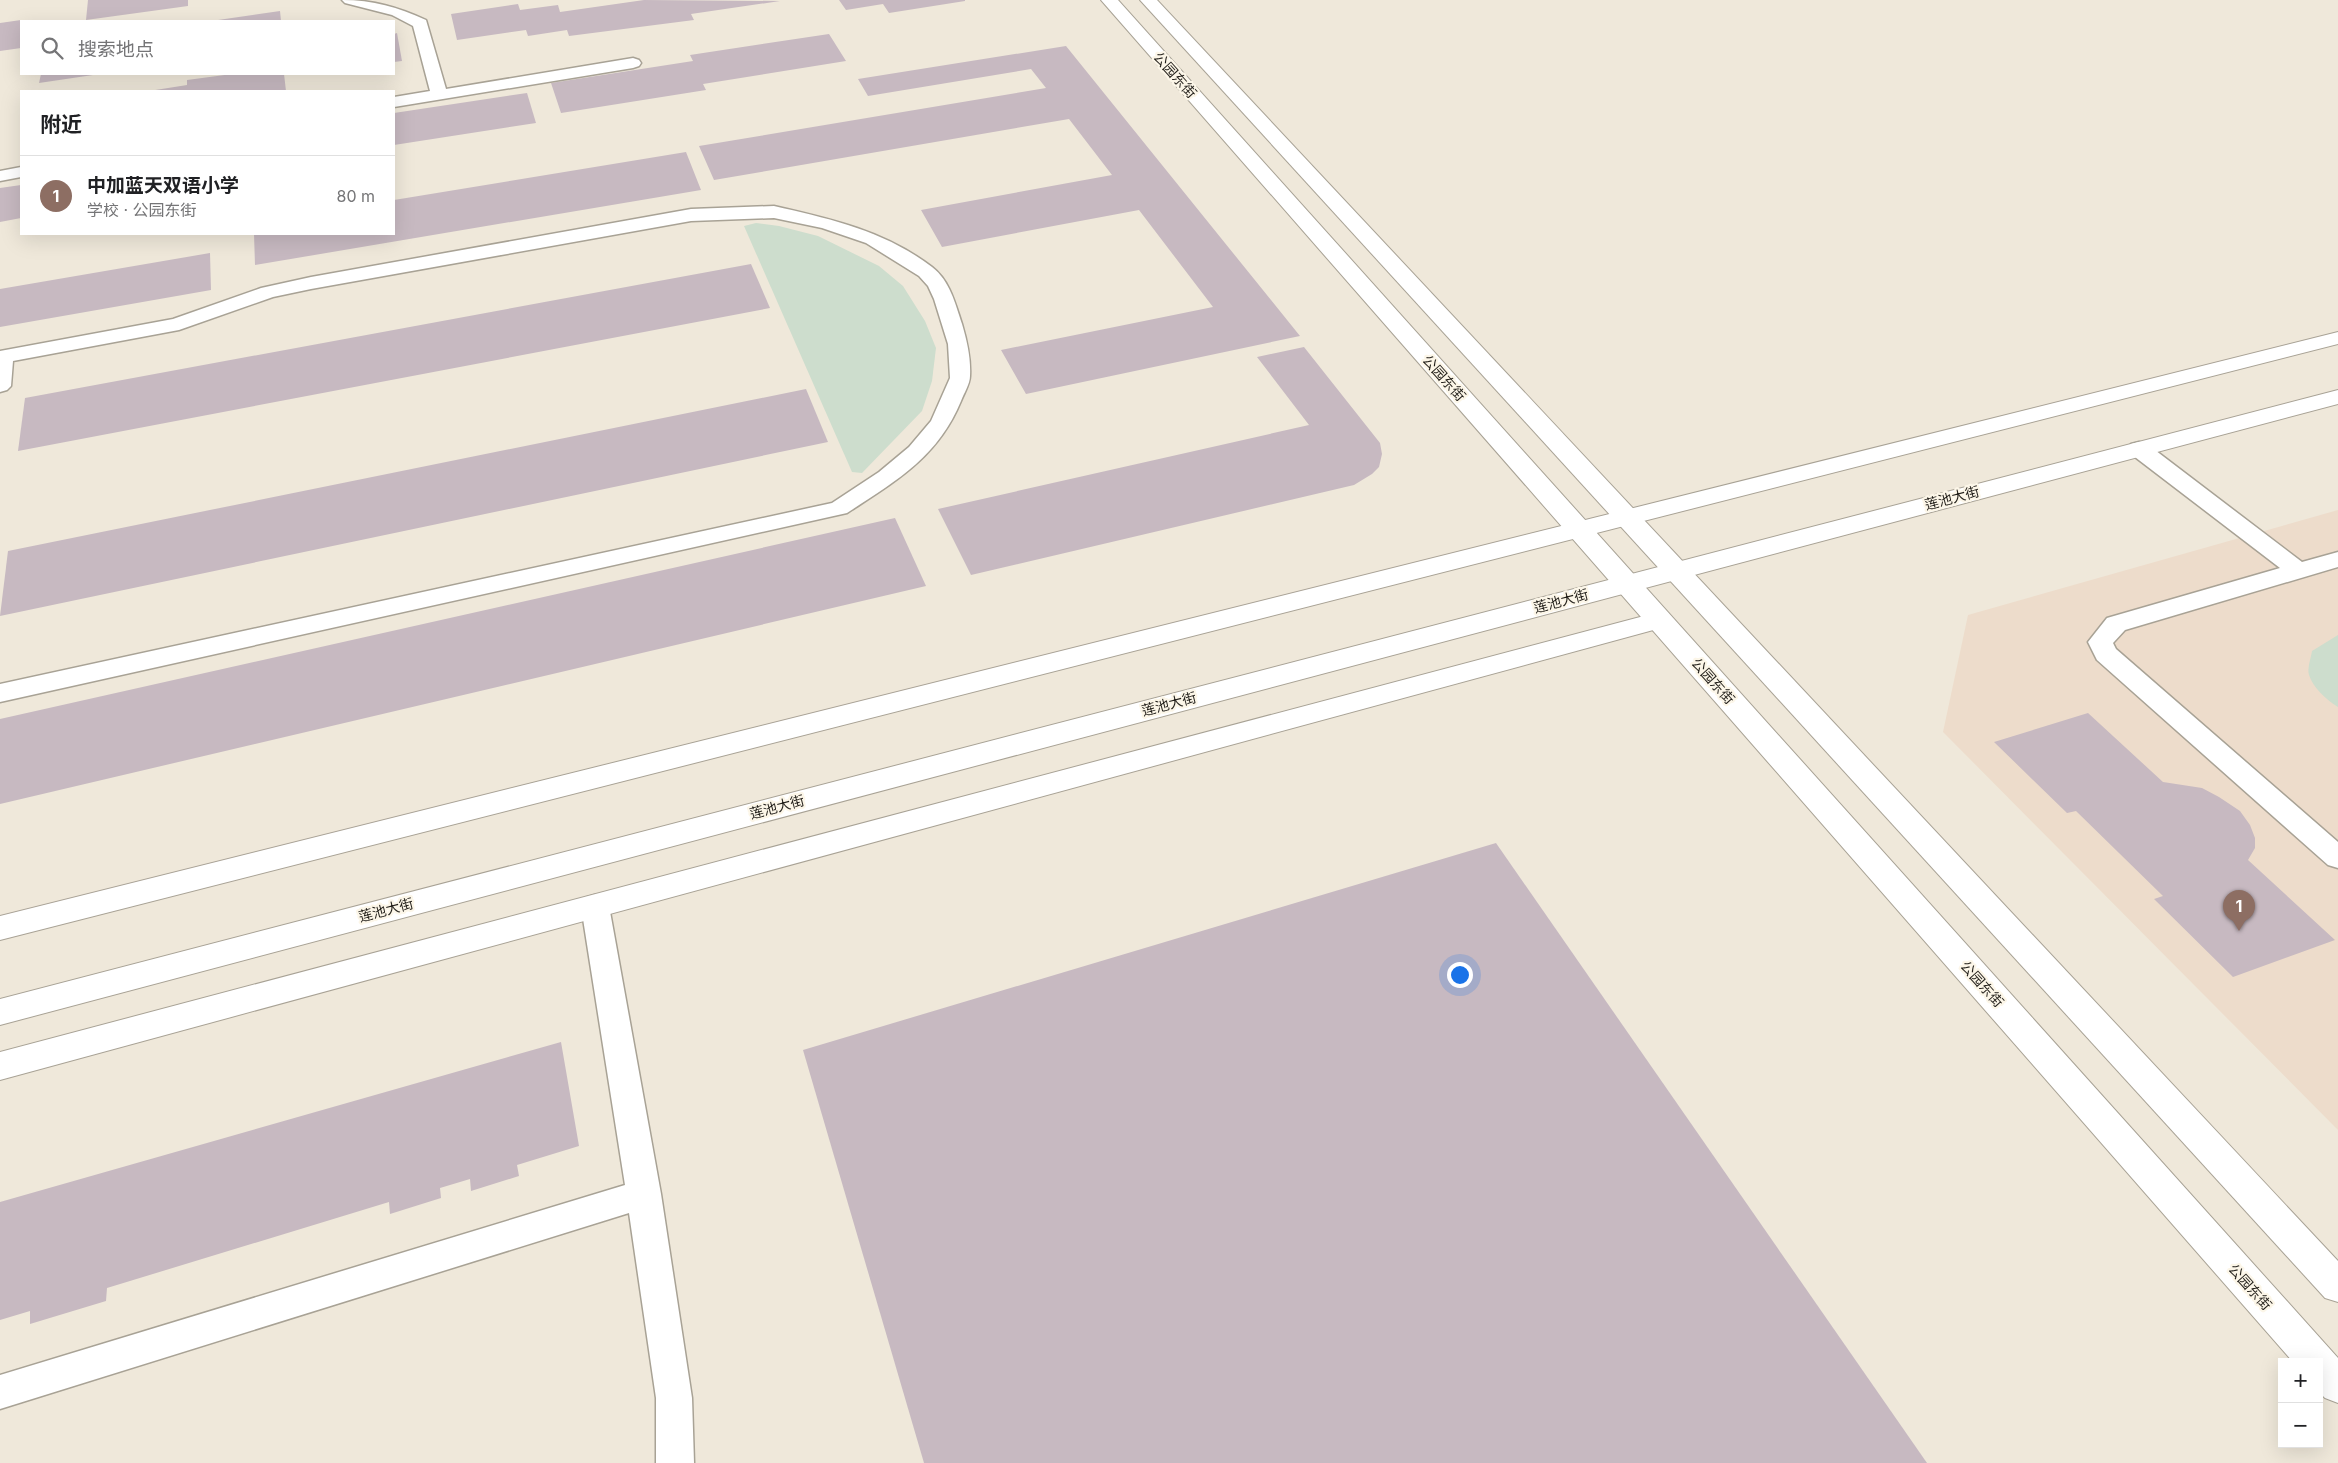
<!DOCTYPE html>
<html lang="zh">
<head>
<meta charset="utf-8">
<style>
	body { margin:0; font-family:Inter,"Noto Sans SC",sans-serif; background:#f2f2f2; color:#202124 }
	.controls { position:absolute; right:15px; bottom:15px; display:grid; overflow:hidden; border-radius:0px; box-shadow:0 5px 20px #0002 }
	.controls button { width:45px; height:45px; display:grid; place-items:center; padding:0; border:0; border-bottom:1px solid #e0e0e0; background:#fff; color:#202124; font:25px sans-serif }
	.you { position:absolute; left:1459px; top:974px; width:18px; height:18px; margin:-12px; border:4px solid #fff; border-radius:50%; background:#1a73e8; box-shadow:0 0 0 8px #1a73e833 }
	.badge { display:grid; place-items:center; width:32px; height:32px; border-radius:50%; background:#111827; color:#fff; font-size:16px; font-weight:700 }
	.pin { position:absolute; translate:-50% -41px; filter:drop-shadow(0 1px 2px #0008) }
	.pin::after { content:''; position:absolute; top:26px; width:18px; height:15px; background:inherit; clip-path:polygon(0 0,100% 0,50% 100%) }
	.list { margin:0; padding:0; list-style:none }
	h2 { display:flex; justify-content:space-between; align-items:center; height:65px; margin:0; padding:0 20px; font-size:21px }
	h2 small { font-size:16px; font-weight:400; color:#757577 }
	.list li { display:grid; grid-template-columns:32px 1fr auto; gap:15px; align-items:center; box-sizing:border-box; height:80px; padding:0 20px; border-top:1px solid #e0e0e0 }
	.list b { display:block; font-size:19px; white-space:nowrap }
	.list p { margin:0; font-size:16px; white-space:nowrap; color:#757577 }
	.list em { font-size:16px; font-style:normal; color:#757577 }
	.icon { flex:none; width:28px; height:28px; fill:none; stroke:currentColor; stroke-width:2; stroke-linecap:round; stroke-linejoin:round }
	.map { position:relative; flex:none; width:2338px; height:1463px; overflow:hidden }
	.search { position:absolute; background:#fff; box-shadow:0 5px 20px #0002; left:20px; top:20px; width:375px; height:55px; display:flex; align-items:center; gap:12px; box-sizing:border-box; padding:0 18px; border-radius:0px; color:#757577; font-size:19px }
	.panel { position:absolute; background:#fff; box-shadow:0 5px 20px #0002; left:20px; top:90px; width:375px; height:145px; border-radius:0px }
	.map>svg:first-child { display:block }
	.education { fill:#eddccb }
	.green { fill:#cdddcd }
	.building { fill:#c7b9c1 }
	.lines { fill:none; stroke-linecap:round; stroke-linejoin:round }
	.service-casing { stroke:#a8a295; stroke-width:3 }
	.minor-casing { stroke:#a8a295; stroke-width:2 }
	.tertiary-casing { stroke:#a8a295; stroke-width:2 }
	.secondary-casing { stroke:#a8a295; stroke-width:2 }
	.service { fill:#fff; fill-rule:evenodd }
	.minor { fill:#fff; fill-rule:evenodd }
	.tertiary { fill:#fff; fill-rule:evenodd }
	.secondary { fill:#fff; fill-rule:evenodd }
	.labels { text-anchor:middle; stroke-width:4.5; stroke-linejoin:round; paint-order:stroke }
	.street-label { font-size:14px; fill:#221f1a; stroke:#fcf6e8 }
</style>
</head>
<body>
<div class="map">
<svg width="2338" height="1463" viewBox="0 0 2338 1463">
	<rect width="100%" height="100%" fill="#efe8da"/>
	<polygon class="education" points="2338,510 2338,1130 1943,732 1968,615"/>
	<g class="green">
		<polygon points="756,223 779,226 818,236 879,266 903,286 925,321 936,348 932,381 922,411 862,473 852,472 744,226"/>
		<path d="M2338,635V707C2327,700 2313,688 2309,675C2307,668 2311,658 2312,651Z"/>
	</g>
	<g class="building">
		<polygon points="88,0 188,0 188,6 86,20"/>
		<polygon points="644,0 780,1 691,14 694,20 569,36 567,30 528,36 526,30 457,40 451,14 518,4 520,10 558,5 560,12"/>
		<polygon points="839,0 965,0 965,1 889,13 883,4 846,10"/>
		<polygon points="280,11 281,21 218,21 218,20"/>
		<polygon points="21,20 21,48 0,51 0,23"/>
		<polygon points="397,33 402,61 394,62 394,34"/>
		<polygon points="829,34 846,61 703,84 706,90 561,113 551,83 693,61 690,55"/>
		<polygon points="1066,46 1300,336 1026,394 1001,350 1213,307 1139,210 942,247 921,210 1112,175 1069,119 714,180 699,146 1046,88 1031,69 868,96 858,79"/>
		<polygon points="41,74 93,74 93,75 39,83"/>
		<polygon points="232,74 284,74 286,91 149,91 187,85 187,80"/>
		<polygon points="527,93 536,123 394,145 394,113"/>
		<polygon points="686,152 701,190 255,265 254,234 394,234 394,200"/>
		<polygon points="21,185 21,218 0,222 0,188"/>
		<polygon points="210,253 211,290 0,327 0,289"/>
		<polygon points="751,264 770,308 18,451 25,398"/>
		<polygon points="1304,347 1380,443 1382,454 1379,467 1372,474 1354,485 971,575 938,509 1309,425 1257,357"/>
		<polygon points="806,389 828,442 0,616 8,551"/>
		<polygon points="895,518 926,586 0,804 0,719"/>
		<polygon points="2088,713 2163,782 2202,788 2219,797 2240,811 2250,825 2255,838 2255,848 2248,860 2335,940 2233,977 2154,899 2163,896 2076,811 2067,813 1994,742"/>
		<polygon points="1496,843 1927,1463 924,1463 803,1050"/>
		<polygon points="561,1042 579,1146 517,1165 519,1176 471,1191 470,1179 440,1188 441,1198 390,1214 389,1202 107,1288 106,1301 30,1324 30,1311 0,1320 0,1202"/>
	</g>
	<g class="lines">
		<defs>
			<g id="service">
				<path d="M342,0C373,0 398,7 426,20L446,89L633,58L639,60L641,63L639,66L633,68L394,107V97L430,91L413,26L392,15L345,3Z"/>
				<polygon points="21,167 21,177 0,181 0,171"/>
				<path d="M774,206C831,219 885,231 932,267C950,281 955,303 962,324C967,341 971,358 970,376C970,384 964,393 961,401C938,457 896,481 847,513L0,702V684L832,503L879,472L909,447L931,421L950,378L948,344L934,299L928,286L919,276L866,243L822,228L774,218L691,221L311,289L273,297L179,330L13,361L11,386L7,390L0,392V351L173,319L261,288L311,277L691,209Z"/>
				<polygon points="2139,442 2147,444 2302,562 2338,552 2338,567 2125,630 2113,643 2116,649 2338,842 2338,868 2328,865 2097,660 2088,642 2107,618 2280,568 2131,454 2128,449 2131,444"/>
				<polygon points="595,895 605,898 609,906 661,1194 692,1398 694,1463 656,1463 656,1398 629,1213 0,1409 0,1375 625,1185 581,906 585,898"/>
			</g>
			<polygon id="minor" points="1659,612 1668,614 1672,620 1668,626 0,1080 0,1052"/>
			<g id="tertiary">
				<polygon points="1101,0 1118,0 2338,1358 2338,1403 2325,1398 2319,1392 2319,1362 2293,1362"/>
				<polygon points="1140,0 1157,0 2338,1261 2338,1302 2325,1298"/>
			</g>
			<g id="secondary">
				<polygon points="2338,332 2338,344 0,940 0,916"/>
				<polygon points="2338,390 2338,404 0,1025 0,999"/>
			</g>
		</defs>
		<use href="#service" class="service-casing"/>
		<use href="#minor" class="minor-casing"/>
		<use href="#tertiary" class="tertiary-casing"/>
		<use href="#secondary" class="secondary-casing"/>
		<use href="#service" class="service"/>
		<use href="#minor" class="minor"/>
		<use href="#tertiary" class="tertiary"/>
		<use href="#secondary" class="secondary"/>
	</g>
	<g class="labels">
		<g class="street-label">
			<text transform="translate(1175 75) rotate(48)" y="5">公园东街</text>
			<text transform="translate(1444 378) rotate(48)" y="5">公园东街</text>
			<text transform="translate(1952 498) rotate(-15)" y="5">莲池大街</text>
			<text transform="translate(1561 601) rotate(-15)" y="5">莲池大街</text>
			<text transform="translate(1713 681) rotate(48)" y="5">公园东街</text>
			<text transform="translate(1169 704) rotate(-15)" y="5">莲池大街</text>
			<text transform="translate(777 807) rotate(-15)" y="5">莲池大街</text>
			<text transform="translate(386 910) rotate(-15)" y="5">莲池大街</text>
			<text transform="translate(1982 984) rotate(48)" y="5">公园东街</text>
			<text transform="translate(2250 1287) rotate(48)" y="5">公园东街</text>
		</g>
	</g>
</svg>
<div class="controls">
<button>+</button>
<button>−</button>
</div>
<div class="you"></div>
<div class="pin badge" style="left:2239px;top:931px;background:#8d6e63">1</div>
<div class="search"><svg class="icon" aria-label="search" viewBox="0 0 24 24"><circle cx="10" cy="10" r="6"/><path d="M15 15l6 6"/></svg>搜索地点</div>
<section class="panel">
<h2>附近<small></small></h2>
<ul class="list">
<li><span class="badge" style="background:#8d6e63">1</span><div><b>中加蓝天双语小学</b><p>学校 · 公园东街</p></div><em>80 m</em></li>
</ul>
</section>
</div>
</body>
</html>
